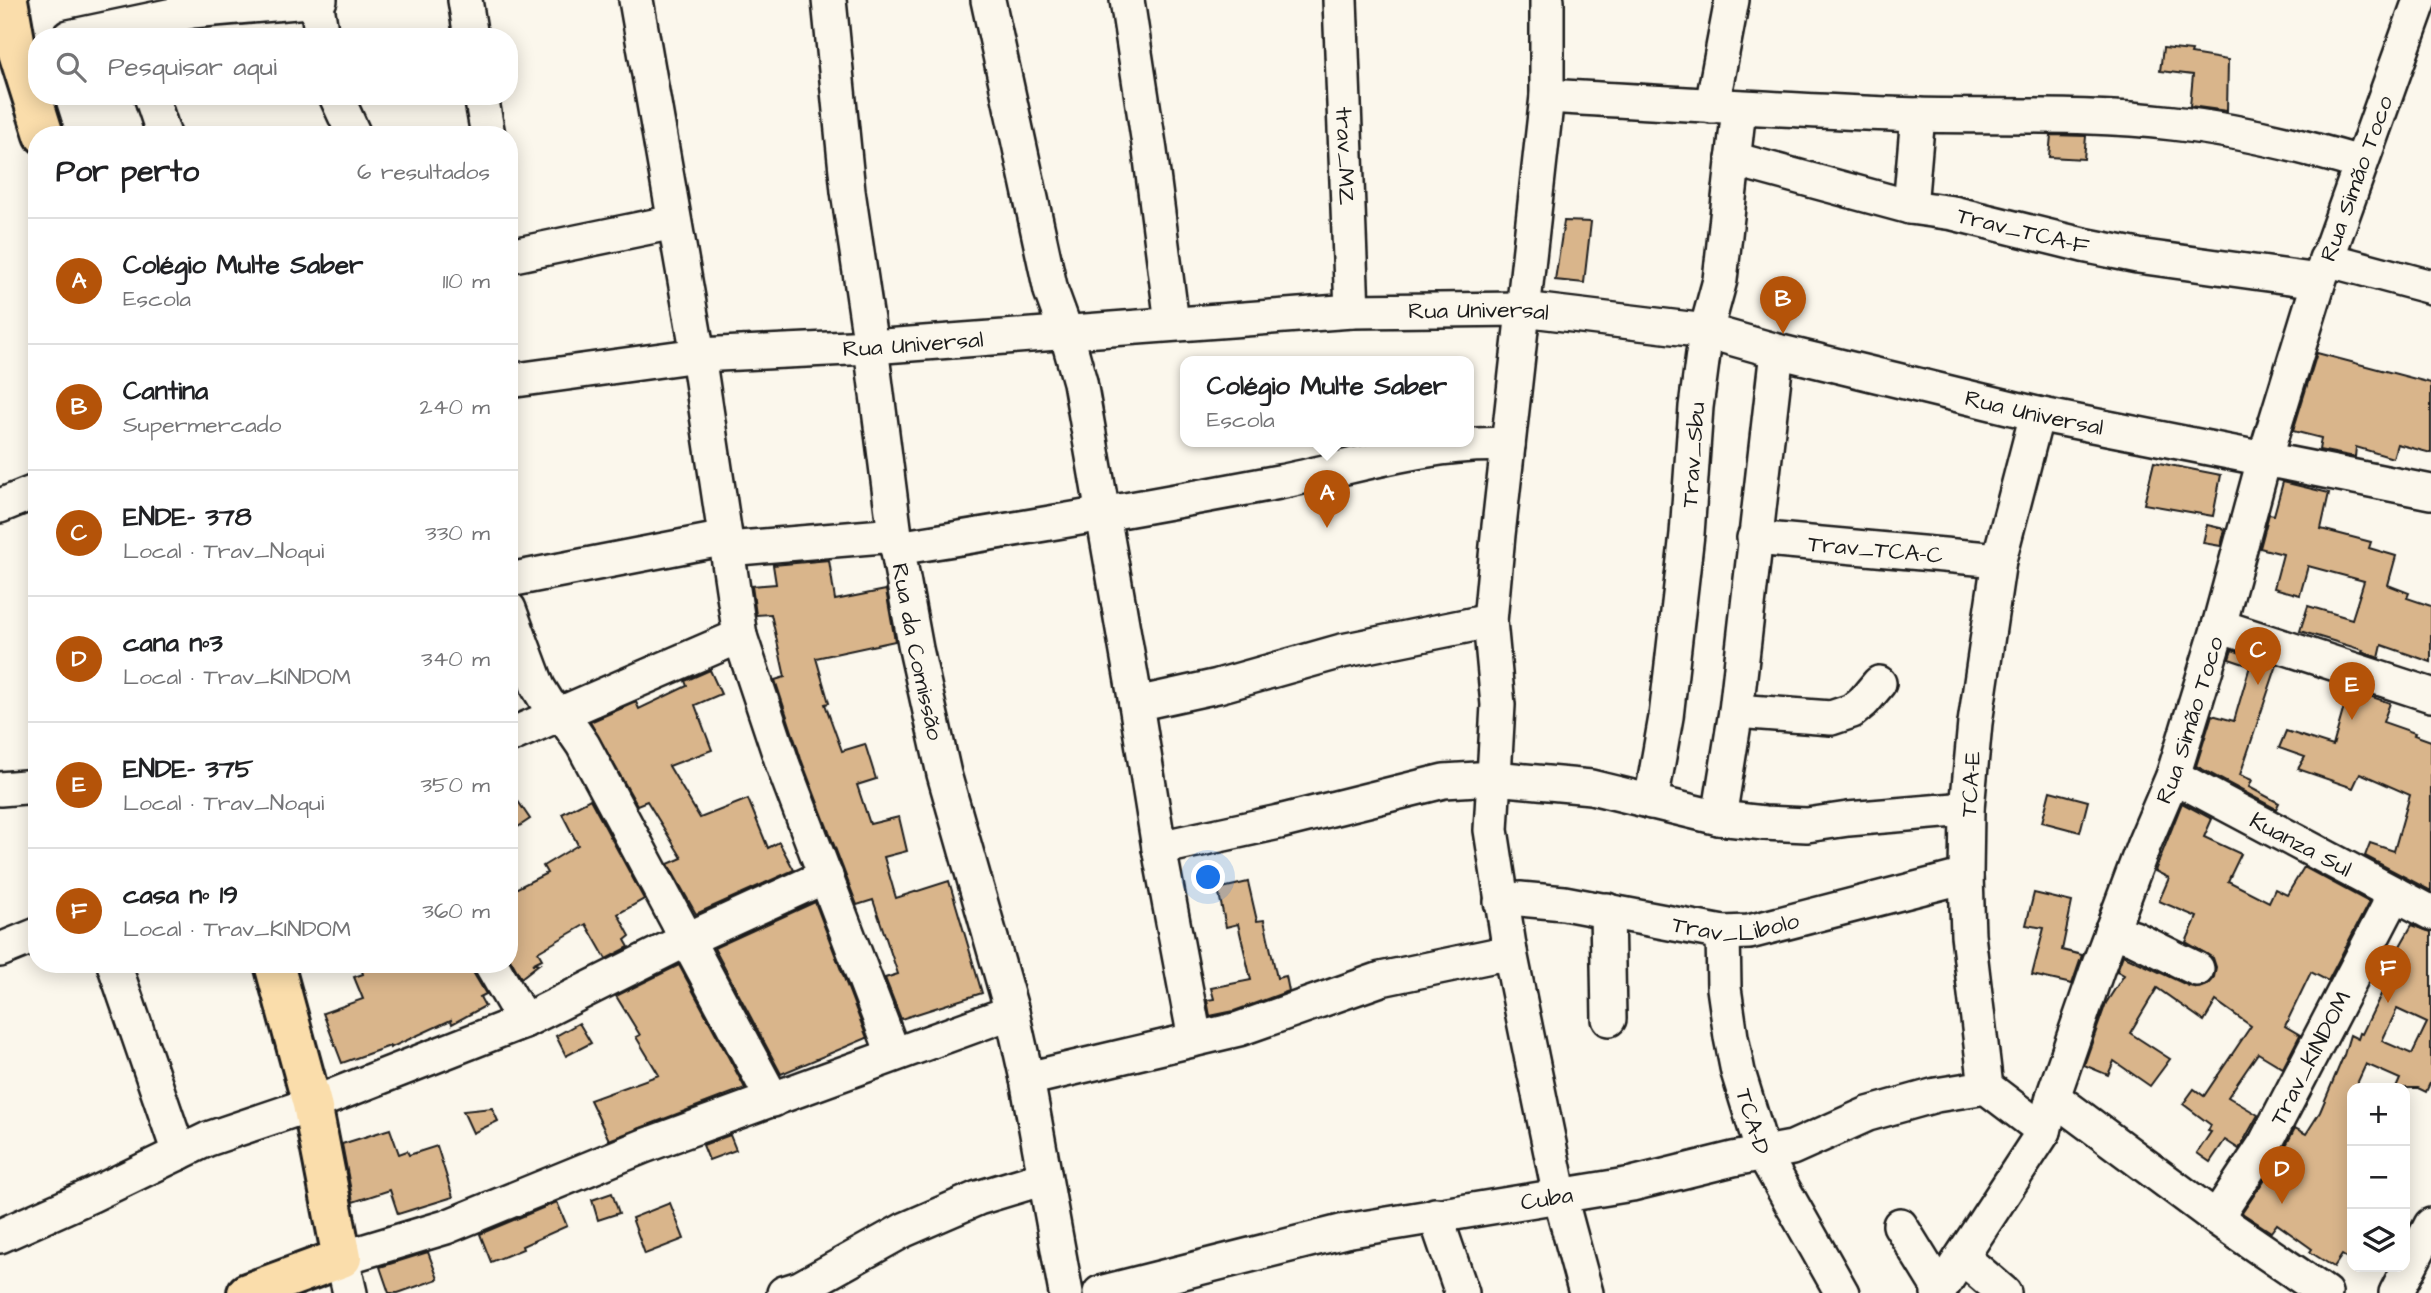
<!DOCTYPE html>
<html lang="pt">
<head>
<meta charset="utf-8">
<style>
	body { margin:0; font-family:"Architects Daughter",sans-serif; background:#f2f2f2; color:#202124 }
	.controls { position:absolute; right:21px; bottom:21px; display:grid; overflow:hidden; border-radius:14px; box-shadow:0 4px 18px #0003 }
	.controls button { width:63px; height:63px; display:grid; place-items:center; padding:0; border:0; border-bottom:2px solid #e0e0e0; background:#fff; color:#202124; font:35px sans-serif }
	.you { position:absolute; left:1209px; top:878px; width:24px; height:24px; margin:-18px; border:5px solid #fff; border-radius:50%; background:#1a73e8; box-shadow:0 0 0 10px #1a73e833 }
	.badge { display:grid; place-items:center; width:46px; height:46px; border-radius:50%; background:#b45309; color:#fff; font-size:23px; font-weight:700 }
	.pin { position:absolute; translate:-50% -58px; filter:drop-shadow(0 2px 4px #0008) }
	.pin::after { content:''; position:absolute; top:37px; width:24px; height:21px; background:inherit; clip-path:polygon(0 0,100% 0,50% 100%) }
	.popup { position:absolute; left:1180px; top:356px; width:294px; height:91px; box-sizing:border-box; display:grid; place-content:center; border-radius:14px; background:#fff; filter:drop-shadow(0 2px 5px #0005); font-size:23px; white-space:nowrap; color:#757577 }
	.popup b { font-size:26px; color:#202124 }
	.popup::after { content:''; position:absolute; left:50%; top:100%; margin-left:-14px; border:14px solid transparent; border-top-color:#fff }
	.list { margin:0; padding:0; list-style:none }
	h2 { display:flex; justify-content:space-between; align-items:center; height:91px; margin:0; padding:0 28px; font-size:30px }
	h2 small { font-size:23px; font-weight:400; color:#757577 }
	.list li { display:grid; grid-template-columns:46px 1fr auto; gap:21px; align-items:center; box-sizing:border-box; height:126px; padding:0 28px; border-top:2px solid #e0e0e0 }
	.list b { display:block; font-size:26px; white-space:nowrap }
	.list p { margin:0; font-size:23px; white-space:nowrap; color:#757577 }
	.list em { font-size:23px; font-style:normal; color:#757577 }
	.icon { flex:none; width:38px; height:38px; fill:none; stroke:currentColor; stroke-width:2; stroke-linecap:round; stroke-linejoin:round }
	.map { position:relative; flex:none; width:2431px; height:1293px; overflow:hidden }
	.search { position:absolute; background:#fff; box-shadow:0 4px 18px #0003; left:28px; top:28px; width:490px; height:77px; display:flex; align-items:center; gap:18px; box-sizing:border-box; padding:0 24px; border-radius:28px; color:#757577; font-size:26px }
	.panel { position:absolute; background:#fff; box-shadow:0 4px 18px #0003; left:28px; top:126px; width:490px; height:847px; border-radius:28px }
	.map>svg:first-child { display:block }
	.building { fill:#d9b58b; stroke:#1c1c1c; stroke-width:2; fill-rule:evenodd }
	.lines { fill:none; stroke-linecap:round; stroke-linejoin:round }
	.minor-casing { stroke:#1c1c1c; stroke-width:38 }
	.major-casing { stroke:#1c1c1c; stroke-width:44 }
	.minor { stroke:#fbf7ec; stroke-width:33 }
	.major { stroke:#faddab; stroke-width:38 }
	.labels { text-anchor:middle; stroke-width:5; stroke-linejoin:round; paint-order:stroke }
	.street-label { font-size:23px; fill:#1c1c1c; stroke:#fbf7ec }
</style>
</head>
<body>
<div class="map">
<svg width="2431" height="1293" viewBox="0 0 2431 1293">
	<rect width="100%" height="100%" fill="#fbf7ec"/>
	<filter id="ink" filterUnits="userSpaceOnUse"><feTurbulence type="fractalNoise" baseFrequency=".0143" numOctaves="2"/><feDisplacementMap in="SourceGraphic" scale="14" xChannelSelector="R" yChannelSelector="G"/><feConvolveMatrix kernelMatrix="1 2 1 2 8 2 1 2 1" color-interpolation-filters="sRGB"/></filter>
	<g filter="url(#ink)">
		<g class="building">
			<polygon points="2163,48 2192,51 2191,54 2228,60 2227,111 2190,106 2193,75 2160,71"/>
			<polygon points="2051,135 2086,136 2084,159 2049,157"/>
			<polygon points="1564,221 1591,222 1584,283 1555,280"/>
			<polygon points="2317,353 2431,383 2431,453 2397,444 2393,458 2356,447 2355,457 2319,450 2321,438 2293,431"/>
			<polygon points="2154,462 2221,475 2213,516 2144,504"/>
			<polygon points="2283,482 2329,493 2321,529 2371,542 2369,548 2396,556 2388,585 2409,593 2407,598 2431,606 2431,662 2382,645 2379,658 2362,652 2363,650 2300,631 2308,606 2352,619 2364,581 2308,566 2300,595 2274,588 2283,554 2260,548 2269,514 2274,515"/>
			<polygon points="2207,525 2225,529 2221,546 2203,543"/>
			<polygon points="829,560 835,600 886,590 895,641 816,658 829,703 825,704 842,751 865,744 876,779 857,785 870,824 899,817 907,851 884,857 896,898 949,881 982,993 901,1019 885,978 898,974 873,900 857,905 801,759 775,680 785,677 771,614 756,615 752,586 776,584 773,565"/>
			<polygon points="2232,650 2277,665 2240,775 2252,780 2249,787 2279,803 2276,809 2196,766 2212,715 2234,721 2250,666 2229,659"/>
			<polygon points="710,670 721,694 695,705 712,750 669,766 700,818 748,799 768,848 779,842 794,870 696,914 668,864 682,858 647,801 637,805 590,722 636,702 639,709 687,686 685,681"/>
			<polygon points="2349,689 2390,703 2383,722 2415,733 2414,735 2431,741 2431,891 2365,856 2370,843 2394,851 2410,795 2360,773 2353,788 2298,769 2305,757 2279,748 2286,731 2333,746"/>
			<polygon points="509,788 530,819 509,833"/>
			<polygon points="2050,791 2088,801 2080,832 2042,822"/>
			<polygon points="590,799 644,899 618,914 630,936 625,940 629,947 606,959 586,924 538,952 542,959 532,964 539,964 521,978 509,957 509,892 547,873 543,866 578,845 562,814"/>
			<polygon points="2182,803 2212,819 2204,837 2241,854 2228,881 2269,902 2275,889 2287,895 2304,867 2369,902 2328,981 2311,972 2285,1026 2300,1035 2283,1068 2258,1053 2228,1097 2258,1115 2239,1149 2225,1140 2210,1162 2197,1153 2211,1132 2208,1131 2211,1125 2183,1104 2194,1089 2204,1096 2251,1026 2216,1001 2204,1021 2157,988 2130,1033 2170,1059 2150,1086 2114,1061 2108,1075 2084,1065 2106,1003 2124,975 2117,971 2123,955 2189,986 2199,988 2207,985 2214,977 2216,967 2213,958 2186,942 2197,917 2159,901 2169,878 2155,871"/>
			<polygon points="1248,882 1257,921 1264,920 1277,978 1286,976 1289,991 1234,1011 1210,1016 1207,1000 1214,999 1211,988 1251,980 1238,924 1226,927 1218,889"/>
			<polygon points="2034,893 2072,902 2062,950 2082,955 2072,984 2032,975 2044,928 2026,925"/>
			<polygon points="815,902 867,1038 781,1074 714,948"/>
			<path d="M2412,925L2431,932V1081L2426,1092L2418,1088H2396L2400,1079L2366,1064L2355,1088H2352L2350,1102L2352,1104V1261L2342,1255L2334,1267L2310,1252L2312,1249L2277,1224L2271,1232L2242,1213L2281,1155L2295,1128L2306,1134L2320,1112L2344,1055L2350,1035L2358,1039L2360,1033L2362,1034L2388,980L2375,973L2388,949L2396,953ZM2397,1009L2427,1023L2412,1054L2382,1041Z"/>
			<polygon points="360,964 472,964 474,974 486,994 480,997 485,1006 452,1024 451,1020 390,1048 390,1046 342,1063 323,1013 363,999 354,977 363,974"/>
			<polygon points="679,965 745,1088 609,1140 590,1100 659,1075 636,1037 640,1035 616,996"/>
			<polygon points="579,1023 591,1043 566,1056 556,1036"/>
			<polygon points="492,1108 498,1121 473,1133 463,1111"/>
			<polygon points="390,1129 399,1154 407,1151 409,1155 437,1146 453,1197 398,1214 390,1190 353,1202 342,1144"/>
			<polygon points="730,1135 736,1150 709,1160 703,1145"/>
			<polygon points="612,1193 619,1213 598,1220 592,1200"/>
			<polygon points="557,1202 567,1226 522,1246 523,1249 491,1262 480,1234"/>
			<polygon points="670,1203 684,1239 645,1254 632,1218"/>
			<polygon points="428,1252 438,1279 398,1293 389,1293 380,1267"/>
		</g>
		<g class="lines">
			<defs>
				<g id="minor">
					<polyline points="316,0 322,37"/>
					<polyline points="465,0 471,37"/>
					<polyline points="636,0 698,355 740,636 783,765 893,1053"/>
					<path id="s1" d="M829,0L848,191L871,347L895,535L916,649L944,774L1012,1012L1027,1079L1066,1293"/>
					<polyline points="988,0 1051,291 1066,332 1080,382 1136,704 1159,848 1195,1039"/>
					<polyline points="1127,0 1150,151 1172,323"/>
					<path id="s2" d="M1340,0L1352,311"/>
					<polyline points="1547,0 1547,96 1498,535 1490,621 1498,705 1491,830 1510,952 1560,1197 1586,1293"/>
					<polyline points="69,37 192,11 320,0"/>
					<polyline points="151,96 164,135"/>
					<polyline points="336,96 354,135"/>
					<polyline points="481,96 488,135"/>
					<path d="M1547,96C1670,103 1794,111 1918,115C2003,117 2089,113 2173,123C2237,130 2299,145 2360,163"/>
					<polyline points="1712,106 1732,0"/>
					<path id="s3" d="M1733,159L1910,207L1953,213L2083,245L2138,256L2319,281"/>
					<polyline points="1910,207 1918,115"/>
					<polyline points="509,256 674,222"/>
					<polyline points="2326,259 2431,287"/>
					<path id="s4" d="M509,381L698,355L871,347L1352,311L1523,309L1706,331L1777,351L2037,414L2431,492"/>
					<polyline points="2037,414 1999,560 1975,723 1967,809 1966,876 1968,935 1986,1087 2044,1131"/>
					<polyline points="0,506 37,491"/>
					<path id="s5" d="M1754,538L1999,560"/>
					<path d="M897,548C1025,528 1152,506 1279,482C1355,467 1430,441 1508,445"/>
					<polyline points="727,549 895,535"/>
					<polyline points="509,580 726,538"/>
					<polyline points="509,609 538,687 549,705 561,713 583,745 773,1100"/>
					<polyline points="2219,626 2431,695"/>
					<polyline points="1136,704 1218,686 1342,651 1490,621"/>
					<polyline points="1736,711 1831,718 1852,711 1864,701 1879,683"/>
					<polyline points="509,736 740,636"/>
					<path id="s6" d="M2173,776L2431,913"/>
					<polyline points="0,789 37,786"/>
					<path id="s7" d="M1651,802L1666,717L1687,534L1696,407L1706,331L1720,280L1739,108"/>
					<polyline points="1719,818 1736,711 1777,351"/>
					<polyline points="1159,848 1279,822 1444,781 1494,778 1591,787 1719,818 1764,823 1807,825 1848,819 1967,809"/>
					<path id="s8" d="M1501,902L1520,899L1564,903L1723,933L1749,932L1966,876"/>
					<polyline points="1607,910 1609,1019"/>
					<polyline points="2111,931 2134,938 2197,969"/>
					<path id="s9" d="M1723,933L1724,988L1731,1037L1738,1072L1763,1153L1842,1293"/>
					<polyline points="0,950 37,935"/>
					<polyline points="114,964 179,1153"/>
					<polyline points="491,964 524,1021"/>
					<polyline points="1027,1079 1239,1029 1381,979 1510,952"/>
					<polyline points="2053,1097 2216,1218 2325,1293"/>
					<polyline points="1435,1215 1462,1293"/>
					<path id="s10" d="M2216,1218L2265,1144L2395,894"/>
					<polyline points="1900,1225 1940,1290"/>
					<polyline points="0,1236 92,1195 208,1139 312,1104 524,1021 688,939 826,876"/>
					<polyline points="1962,1257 2004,1293"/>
					<polyline points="350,1293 342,1258 446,1227 644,1146 1012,1012"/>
					<polyline points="784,1293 800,1288 904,1230 978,1198 1044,1178"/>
					<path id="s11" d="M1100,1293L1345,1231L1632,1184L1733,1159L1792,1148L1868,1114L1936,1095L1986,1087"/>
					<path id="s12" d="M1938,1293L2044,1131L2053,1097L2097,970L2144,844L2173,776L2219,626L2264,460L2319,281L2420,0"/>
					<polyline points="2396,1293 2431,1225"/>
				</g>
				<g id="major">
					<polyline points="8,0 16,46 44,135"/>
					<polyline points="247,1293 342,1258 312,1104 274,964"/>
				</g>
			</defs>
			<use href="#minor" class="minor-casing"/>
			<use href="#major" class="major-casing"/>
			<use href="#minor" class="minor"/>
			<use href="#major" class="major"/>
		</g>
	</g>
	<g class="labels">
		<g class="street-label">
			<text dy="8" stroke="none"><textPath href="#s2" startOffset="156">trav_MZ</textPath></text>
			<text dy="8" stroke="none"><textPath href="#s12" startOffset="1197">Rua Simão Toco</textPath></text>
			<text dy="8" stroke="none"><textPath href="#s3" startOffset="299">Trav_TCA-F</textPath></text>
			<text dy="8" stroke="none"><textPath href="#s4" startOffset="973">Rua Universal</textPath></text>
			<text dy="8" stroke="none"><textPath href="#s4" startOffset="406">Rua Universal</textPath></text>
			<text dy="8" stroke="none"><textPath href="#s4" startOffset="1540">Rua Universal</textPath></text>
			<text dy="8" stroke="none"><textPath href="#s7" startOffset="350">Trav_Sbu</textPath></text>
			<text dy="8" stroke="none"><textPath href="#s5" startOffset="122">Trav_TCA-C</textPath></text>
			<text dy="8" stroke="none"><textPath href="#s1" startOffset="658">Rua da Comissão</textPath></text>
			<text dy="8" stroke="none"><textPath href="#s12" startOffset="630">Rua Simão Toco</textPath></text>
			<text transform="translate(1970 784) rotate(-86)" y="8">TCA-E</text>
			<text dy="8" stroke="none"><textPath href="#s6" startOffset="145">Kuanza Sul</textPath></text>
			<text dy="8" stroke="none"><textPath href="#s8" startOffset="238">Trav_Libolo</textPath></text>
			<text dy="8" stroke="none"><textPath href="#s10" startOffset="186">Trav_KINDOM</textPath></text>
			<text dy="8" stroke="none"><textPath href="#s9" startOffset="192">TCA-D</textPath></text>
			<text dy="8" stroke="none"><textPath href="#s11" startOffset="457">Cuba</textPath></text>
		</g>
	</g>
</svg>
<div class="controls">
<button>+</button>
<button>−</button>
<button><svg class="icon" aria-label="layers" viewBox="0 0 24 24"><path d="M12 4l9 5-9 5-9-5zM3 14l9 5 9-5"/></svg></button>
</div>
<div class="you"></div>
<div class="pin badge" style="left:1327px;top:528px">A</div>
<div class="popup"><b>Colégio Multe Saber</b>Escola</div>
<div class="pin badge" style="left:1783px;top:334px">B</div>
<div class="pin badge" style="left:2258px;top:685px">C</div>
<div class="pin badge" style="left:2282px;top:1204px">D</div>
<div class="pin badge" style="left:2352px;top:720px">E</div>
<div class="pin badge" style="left:2388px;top:1003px">F</div>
<div class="search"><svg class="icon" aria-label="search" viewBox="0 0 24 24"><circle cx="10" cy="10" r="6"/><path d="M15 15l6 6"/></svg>Pesquisar aqui</div>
<section class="panel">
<h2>Por perto<small>6 resultados</small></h2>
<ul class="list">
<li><span class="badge">A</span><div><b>Colégio Multe Saber</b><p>Escola</p></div><em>110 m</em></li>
<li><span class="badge">B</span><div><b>Cantina</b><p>Supermercado</p></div><em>240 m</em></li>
<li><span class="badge">C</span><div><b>ENDE- 378</b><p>Local · Trav_Noqui</p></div><em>330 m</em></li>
<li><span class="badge">D</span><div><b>cana nº3</b><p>Local · Trav_KINDOM</p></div><em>340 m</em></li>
<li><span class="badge">E</span><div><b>ENDE- 375</b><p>Local · Trav_Noqui</p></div><em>350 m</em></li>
<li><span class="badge">F</span><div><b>casa nº 19</b><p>Local · Trav_KINDOM</p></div><em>360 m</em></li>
</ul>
</section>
</div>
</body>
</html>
